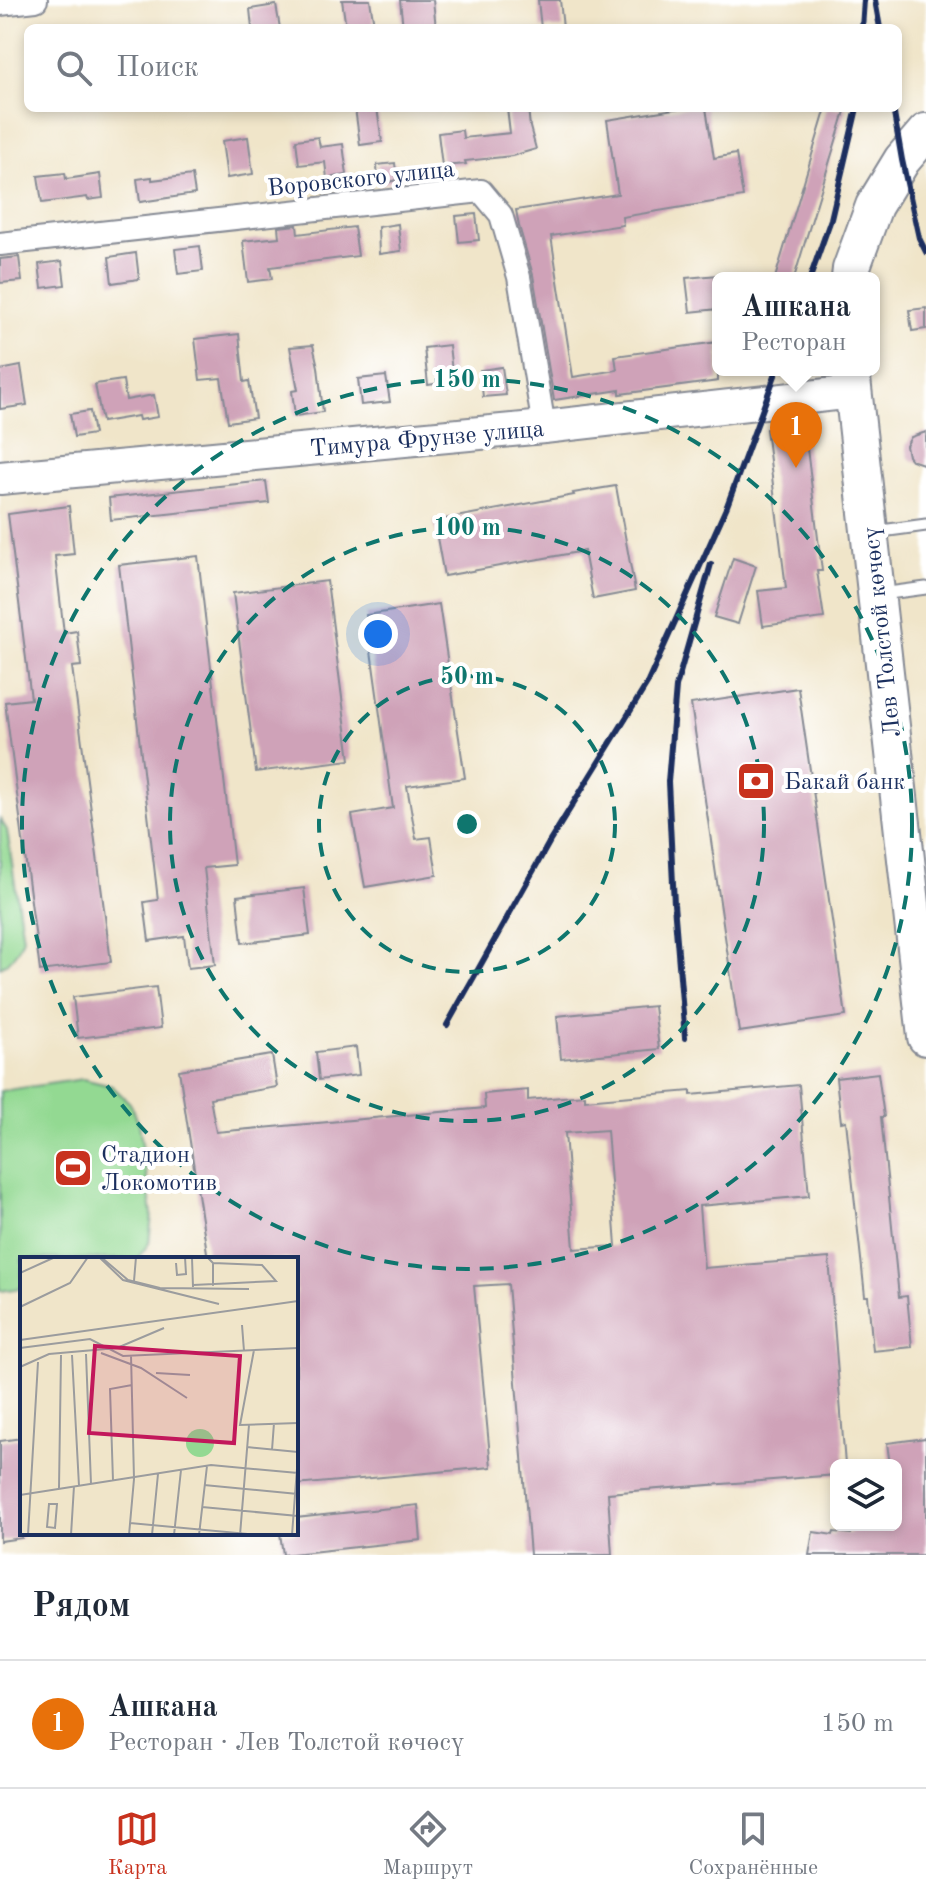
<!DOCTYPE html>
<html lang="ru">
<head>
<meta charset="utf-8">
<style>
	body { margin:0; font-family:"Old Standard TT",serif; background:#f6f6f7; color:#1f2937 }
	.controls { position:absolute; right:24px; bottom:24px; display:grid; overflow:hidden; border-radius:12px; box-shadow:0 4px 12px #0003 }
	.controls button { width:72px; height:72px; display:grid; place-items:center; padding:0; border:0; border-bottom:2px solid #e0e1e3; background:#fff; color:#1f2937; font:40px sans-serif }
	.you { position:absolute; left:378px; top:634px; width:28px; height:28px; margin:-20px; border:6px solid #fff; border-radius:50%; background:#1a73e8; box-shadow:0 0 0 12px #1a73e833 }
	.badge { display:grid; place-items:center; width:52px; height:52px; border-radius:50%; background:#c8321e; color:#fff; font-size:26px; font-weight:700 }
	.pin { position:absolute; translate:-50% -66px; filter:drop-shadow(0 2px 4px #0008) }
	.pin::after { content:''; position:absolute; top:42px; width:28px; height:24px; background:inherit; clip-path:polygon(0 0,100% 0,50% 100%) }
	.popup { position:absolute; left:712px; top:272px; width:168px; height:104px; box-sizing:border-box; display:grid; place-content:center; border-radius:12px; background:#fff; filter:drop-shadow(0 2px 6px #0005); font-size:26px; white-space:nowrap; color:#747a83 }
	.popup b { font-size:30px; color:#1f2937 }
	.popup::after { content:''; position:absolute; left:50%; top:100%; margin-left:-16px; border:16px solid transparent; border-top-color:#fff }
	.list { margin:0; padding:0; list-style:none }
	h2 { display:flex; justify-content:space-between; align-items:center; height:104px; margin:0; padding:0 32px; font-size:34px }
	h2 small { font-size:26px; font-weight:400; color:#747a83 }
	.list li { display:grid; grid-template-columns:52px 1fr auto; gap:24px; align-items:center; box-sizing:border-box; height:128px; padding:0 32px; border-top:2px solid #e0e1e3 }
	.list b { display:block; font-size:30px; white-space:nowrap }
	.list p { margin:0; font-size:26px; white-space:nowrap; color:#747a83 }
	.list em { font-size:26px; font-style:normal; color:#747a83 }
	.icon { flex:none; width:44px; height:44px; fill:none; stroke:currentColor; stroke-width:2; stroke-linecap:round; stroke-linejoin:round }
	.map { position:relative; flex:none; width:926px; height:1555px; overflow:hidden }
	.search { position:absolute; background:#fff; box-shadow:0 4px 12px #0003; left:24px; right:24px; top:24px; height:88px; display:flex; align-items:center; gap:20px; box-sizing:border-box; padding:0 28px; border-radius:12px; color:#747a83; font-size:30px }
	.sheet { height:232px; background:#fff }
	nav { display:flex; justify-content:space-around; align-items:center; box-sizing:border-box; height:112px; border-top:2px solid #e0e1e3; background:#fff; font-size:22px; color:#747a83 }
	nav a { display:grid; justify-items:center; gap:4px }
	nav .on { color:#c8321e }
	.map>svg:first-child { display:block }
	.green { fill:#93d992; stroke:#578478; stroke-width:2 }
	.building { fill:#cfa2b8; fill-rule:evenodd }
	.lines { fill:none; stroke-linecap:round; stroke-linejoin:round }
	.lane-casing { stroke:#868a94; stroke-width:15 }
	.street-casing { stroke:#868a94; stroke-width:26 }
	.secondary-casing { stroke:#868a94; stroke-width:36 }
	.primary-casing { stroke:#868a94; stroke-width:40 }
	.lane { stroke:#fff; stroke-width:11 }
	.street { stroke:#fff; stroke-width:22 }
	.secondary { stroke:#fff; stroke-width:32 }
	.primary { stroke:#fff; stroke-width:36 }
	.rail { stroke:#1b2f5e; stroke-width:6 }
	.ring { fill:none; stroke:#0f766e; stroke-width:4; stroke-dasharray:14 10 }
	.labels { text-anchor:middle; stroke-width:8; stroke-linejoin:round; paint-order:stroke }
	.street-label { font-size:24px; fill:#1b2f5e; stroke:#fff }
	.poi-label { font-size:24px; fill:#1b2f5e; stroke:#fff; text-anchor:start }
	.inset-road { fill:none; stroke:#9b9c9e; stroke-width:2 }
	.view { fill:#c2185b; fill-opacity:0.15; stroke:#c2185b; stroke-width:4 }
	.inset-edge { fill:none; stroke:#1b2f5e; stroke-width:4 }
	.centre { fill:#0f766e; stroke:#fff; stroke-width:4 }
	.ring-label { font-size:24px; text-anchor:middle; font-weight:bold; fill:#0f766e; stroke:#fff; stroke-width:8; stroke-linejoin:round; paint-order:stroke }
</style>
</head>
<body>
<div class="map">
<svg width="926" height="1555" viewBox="0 0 926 1555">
	<rect width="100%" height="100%" fill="#fff"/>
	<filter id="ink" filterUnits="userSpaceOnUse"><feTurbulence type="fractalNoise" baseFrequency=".0125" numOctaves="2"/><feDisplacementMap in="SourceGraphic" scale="16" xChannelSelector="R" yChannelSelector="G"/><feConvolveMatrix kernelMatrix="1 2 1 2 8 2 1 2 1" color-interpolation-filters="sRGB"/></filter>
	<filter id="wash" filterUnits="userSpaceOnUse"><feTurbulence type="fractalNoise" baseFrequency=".006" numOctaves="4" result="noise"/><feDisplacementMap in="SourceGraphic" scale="32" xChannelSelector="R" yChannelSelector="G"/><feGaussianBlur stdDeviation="1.8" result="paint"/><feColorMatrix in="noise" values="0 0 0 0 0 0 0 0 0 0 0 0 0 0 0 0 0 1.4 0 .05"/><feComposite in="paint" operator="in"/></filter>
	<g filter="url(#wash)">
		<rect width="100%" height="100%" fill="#f0e5c9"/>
		<g class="green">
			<path d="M0,819L7,830L23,938C18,951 13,960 0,967Z"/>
			<polygon points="83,1079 112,1086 129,1102 139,1123 152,1214 149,1243 137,1259 22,1259 22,1288 0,1291 0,1091"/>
		</g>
		<g id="blocks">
			<g class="building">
				<polygon points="342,0 370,0 374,25 346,28"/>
				<polygon points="400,0 433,0 436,28 403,28"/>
				<polygon points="538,0 560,0 563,28 541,28"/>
				<polygon points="276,5 280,28 252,28 250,9"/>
				<polygon points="355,108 377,108 382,142 360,145"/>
				<polygon points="507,108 528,108 530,127 536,149 512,156 465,161 466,164 442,166 438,133 462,130 463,138 510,133"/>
				<polygon points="680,108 706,108 714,158 736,154 743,197 622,217 623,225 551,236 573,377 617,370 615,356 718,342 718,381 620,394 620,390 554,400 533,275 519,226 516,210 618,194 607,120"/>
				<polygon points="826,108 846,108 794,278 775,278"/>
				<polygon points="248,137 253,174 227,178 222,141"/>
				<polygon points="318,137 320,147 343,144 347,175 327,178 325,162 299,165 296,140"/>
				<polygon points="395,163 397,180 378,185 377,165"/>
				<polygon points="65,173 66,179 100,174 103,198 88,200 87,197 42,203 38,176"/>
				<polygon points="192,175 195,194 140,202 137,179 152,177 152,180"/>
				<polygon points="476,214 479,240 459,242 456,216"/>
				<polygon points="398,224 401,251 379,254 378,227"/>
				<polygon points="297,225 298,234 354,227 358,256 270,267 272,279 248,282 243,241 279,237 278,227"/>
				<polygon points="200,246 203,271 178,274 175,249"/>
				<polygon points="136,253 139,279 112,283 109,257"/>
				<polygon points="19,257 22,281 0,283 0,259"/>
				<polygon points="62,261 65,285 42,288 39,264"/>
				<polygon points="718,275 718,309 690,312 686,278"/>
				<polygon points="926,308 926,329 912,331 909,310"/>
				<polygon points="239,334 244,382 249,381 255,418 228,422 221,378 200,380 195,339"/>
				<polygon points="313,345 318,367 323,412 295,416 292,391 298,390 290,347"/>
				<polygon points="449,345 453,381 428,385 424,348"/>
				<polygon points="21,366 27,405 0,409 0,370"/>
				<polygon points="502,367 506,395 483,397 480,370"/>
				<polygon points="386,376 390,402 361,405 358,379"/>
				<polygon points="123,380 126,400 154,395 158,417 139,420 138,416 102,422 95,384"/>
				<polygon points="90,411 94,434 74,437 70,414"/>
				<polygon points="804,424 822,571 817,571 824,618 763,626 758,591 786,588 766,429"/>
				<polygon points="926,432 926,465 911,460 908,456 906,446 911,437"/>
				<polygon points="266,481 269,503 111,520 109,498"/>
				<polygon points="616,486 635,591 593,599 584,551 444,576 434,521 574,495 573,493"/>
				<polygon points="69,506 74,554 55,556 64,633 77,631 81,666 72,667 111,962 40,971 5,702 31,699 8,514"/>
				<polygon points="198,556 234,865 204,868 215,965 188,968 184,936 149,941 144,902 158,900 119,565"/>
				<polygon points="733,558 756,566 738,624 714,617"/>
				<polygon points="327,581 350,760 256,772 233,593"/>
				<polygon points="439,604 465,778 407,786 416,839 431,837 437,875 365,887 352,815 393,808 366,615"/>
				<polygon points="798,688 846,1016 739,1032 691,704"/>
				<polygon points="304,888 310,935 242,943 237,896"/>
				<polygon points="156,987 161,1028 78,1038 73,997"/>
				<polygon points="654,1006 659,1049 561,1059 557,1016"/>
				<polygon points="356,1047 359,1075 319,1080 316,1052"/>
				<path d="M272,1055L277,1087L210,1098L216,1132L485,1108L484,1094L528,1090V1100L585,1095V1100L691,1091V1095L799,1085L809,1196L699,1206L704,1268L829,1258L845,1465H836V1475L608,1493L612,1555H530L508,1284L474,1286L491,1467L296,1485V1259H208L179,1070ZM607,1130L616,1246L574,1249L565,1133Z"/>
				<polygon points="878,1073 884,1117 881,1117 899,1297 907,1296 912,1347 873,1351 868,1296 865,1296 846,1121 841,1122 836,1078"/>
				<polygon points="22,1438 22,1538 0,1541 0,1441"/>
				<polygon points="926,1438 926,1555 809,1555 813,1532 833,1535 834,1532 851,1534 852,1525 896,1525 896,1465 890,1465 887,1443"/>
				<polygon points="418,1505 421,1540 283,1555 280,1533 296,1533 296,1518"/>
			</g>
		</g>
	</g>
	<g filter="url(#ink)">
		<use href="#blocks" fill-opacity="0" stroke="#868a94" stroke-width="2"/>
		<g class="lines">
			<defs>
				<g id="lane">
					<polyline points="874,532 926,525"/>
					<polyline points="881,594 926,588"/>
				</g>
				<g id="street">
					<polyline points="0,4 36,0"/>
					<polyline points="0,244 481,191 501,215 519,277 544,427"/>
				</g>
				<polyline id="secondary" points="0,478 544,427 853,392"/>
				<g id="primary">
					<polyline points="850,278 851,269 874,206 902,160 926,132"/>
					<polyline points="851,370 926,1037"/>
				</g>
			</defs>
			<use href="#lane" class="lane-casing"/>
			<use href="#street" class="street-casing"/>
			<use href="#secondary" class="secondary-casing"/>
			<use href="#primary" class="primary-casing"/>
			<use href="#lane" class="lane"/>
			<use href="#street" class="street"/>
			<use href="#secondary" class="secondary"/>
			<use href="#primary" class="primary"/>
			<g class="rail">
				<polyline points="875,0 880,28"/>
				<polyline points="862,28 864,0"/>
				<polyline points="893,108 902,160 919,238 926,252"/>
				<polyline points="810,278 831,219 857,108"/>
				<polyline points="447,1025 550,841 647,684 727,506 777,370"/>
				<polyline points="685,1038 674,904 668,782 676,687 711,564"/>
			</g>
		</g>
	</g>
	<g class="ring">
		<circle cx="467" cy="824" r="148"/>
		<circle cx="467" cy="824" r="297"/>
		<circle cx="467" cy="824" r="445"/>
	</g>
	<defs>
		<symbol id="bank-square" viewBox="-11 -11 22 22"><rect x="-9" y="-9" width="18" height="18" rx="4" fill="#c8321e" stroke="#fff"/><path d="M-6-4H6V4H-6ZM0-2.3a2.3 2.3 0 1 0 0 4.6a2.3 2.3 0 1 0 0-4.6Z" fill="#fff"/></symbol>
		<symbol id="stadium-square" viewBox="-11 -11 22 22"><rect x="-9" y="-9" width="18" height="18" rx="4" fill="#c8321e" stroke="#fff"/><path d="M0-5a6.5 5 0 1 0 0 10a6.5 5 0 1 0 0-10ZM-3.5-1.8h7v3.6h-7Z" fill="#fff"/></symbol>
	</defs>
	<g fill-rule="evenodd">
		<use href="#bank-square" x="734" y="759" width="44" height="44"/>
		<use href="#stadium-square" x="51" y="1146" width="44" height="44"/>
	</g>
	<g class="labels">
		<g class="street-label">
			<text transform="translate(361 178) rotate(-6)" y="8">Воровского улица</text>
			<text transform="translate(427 438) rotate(-5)" y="8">Тимура Фрунзе улица</text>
			<text transform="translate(881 632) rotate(-96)" y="8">Лев Толстой көчөсү</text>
		</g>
		<g class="poi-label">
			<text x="784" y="789">Бакай банк</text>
			<text x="101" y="1162">Стадион<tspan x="101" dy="28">Локомотив</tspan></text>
		</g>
	</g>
	<g transform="translate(20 1257)">
		<rect width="278" height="278" fill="#f0e5c9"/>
		<path d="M166 186a14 14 0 1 1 28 0a14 14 0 1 1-28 0Z" fill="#93d992"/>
		<path class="inset-road" d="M79,0L103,23L199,47M81,0L108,23L140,31L229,32M187,0L193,6V29M172,1L173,30M156,6L157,18L166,17L165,0M0,16L33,1M114,24L116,0M173,28L256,24L242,8L193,6M0,50L50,26L68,0M222,68L224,94M0,83L278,44M0,91L70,82L103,99L278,91M234,93L220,168L278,166M81,96L121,111L167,141M66,97L71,227M52,98L59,229M0,110L29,97L97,91L144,71M136,116L170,118M227,190L278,195M252,193L254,166M93,224L90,132L112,128M184,228L278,237M39,231L41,98M0,238L191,208L278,216M29,247H37L35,271L27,270ZM182,250L278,259M110,266L238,278M8,278L18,105M51,278L54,229M109,278L114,222L111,98M132,278L138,217M154,278L161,213M179,278L187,209M220,278L229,168M272,278L278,198"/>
		<path class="view" d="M75,89L220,99L214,186L69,176Z"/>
		<rect width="278" height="278" class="inset-edge"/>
	</g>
	<circle cx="467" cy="824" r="12" class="centre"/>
	<g class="ring-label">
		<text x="467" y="387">150 m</text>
		<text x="467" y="535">100 m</text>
		<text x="467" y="684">50 m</text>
	</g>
</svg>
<div class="controls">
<button><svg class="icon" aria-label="layers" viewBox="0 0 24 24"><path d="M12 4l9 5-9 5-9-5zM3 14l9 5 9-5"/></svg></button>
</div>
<div class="you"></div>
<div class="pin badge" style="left:796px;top:468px;background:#e8710a">1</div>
<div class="popup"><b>Ашкана</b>Ресторан</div>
<div class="search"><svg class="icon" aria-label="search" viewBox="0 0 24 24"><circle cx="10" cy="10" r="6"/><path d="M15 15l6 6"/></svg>Поиск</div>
</div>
<section class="sheet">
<h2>Рядом<small></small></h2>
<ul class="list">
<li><span class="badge" style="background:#e8710a">1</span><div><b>Ашкана</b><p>Ресторан · Лев Толстой көчөсү</p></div><em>150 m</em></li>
</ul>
</section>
<nav>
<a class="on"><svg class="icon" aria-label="map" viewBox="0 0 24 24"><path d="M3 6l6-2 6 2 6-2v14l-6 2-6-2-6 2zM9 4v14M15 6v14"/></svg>Карта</a>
<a><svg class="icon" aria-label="directions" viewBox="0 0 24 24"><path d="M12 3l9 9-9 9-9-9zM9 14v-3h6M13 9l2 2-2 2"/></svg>Маршрут</a>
<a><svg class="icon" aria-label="saved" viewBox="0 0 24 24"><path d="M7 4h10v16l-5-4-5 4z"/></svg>Сохранённые</a>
</nav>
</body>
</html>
